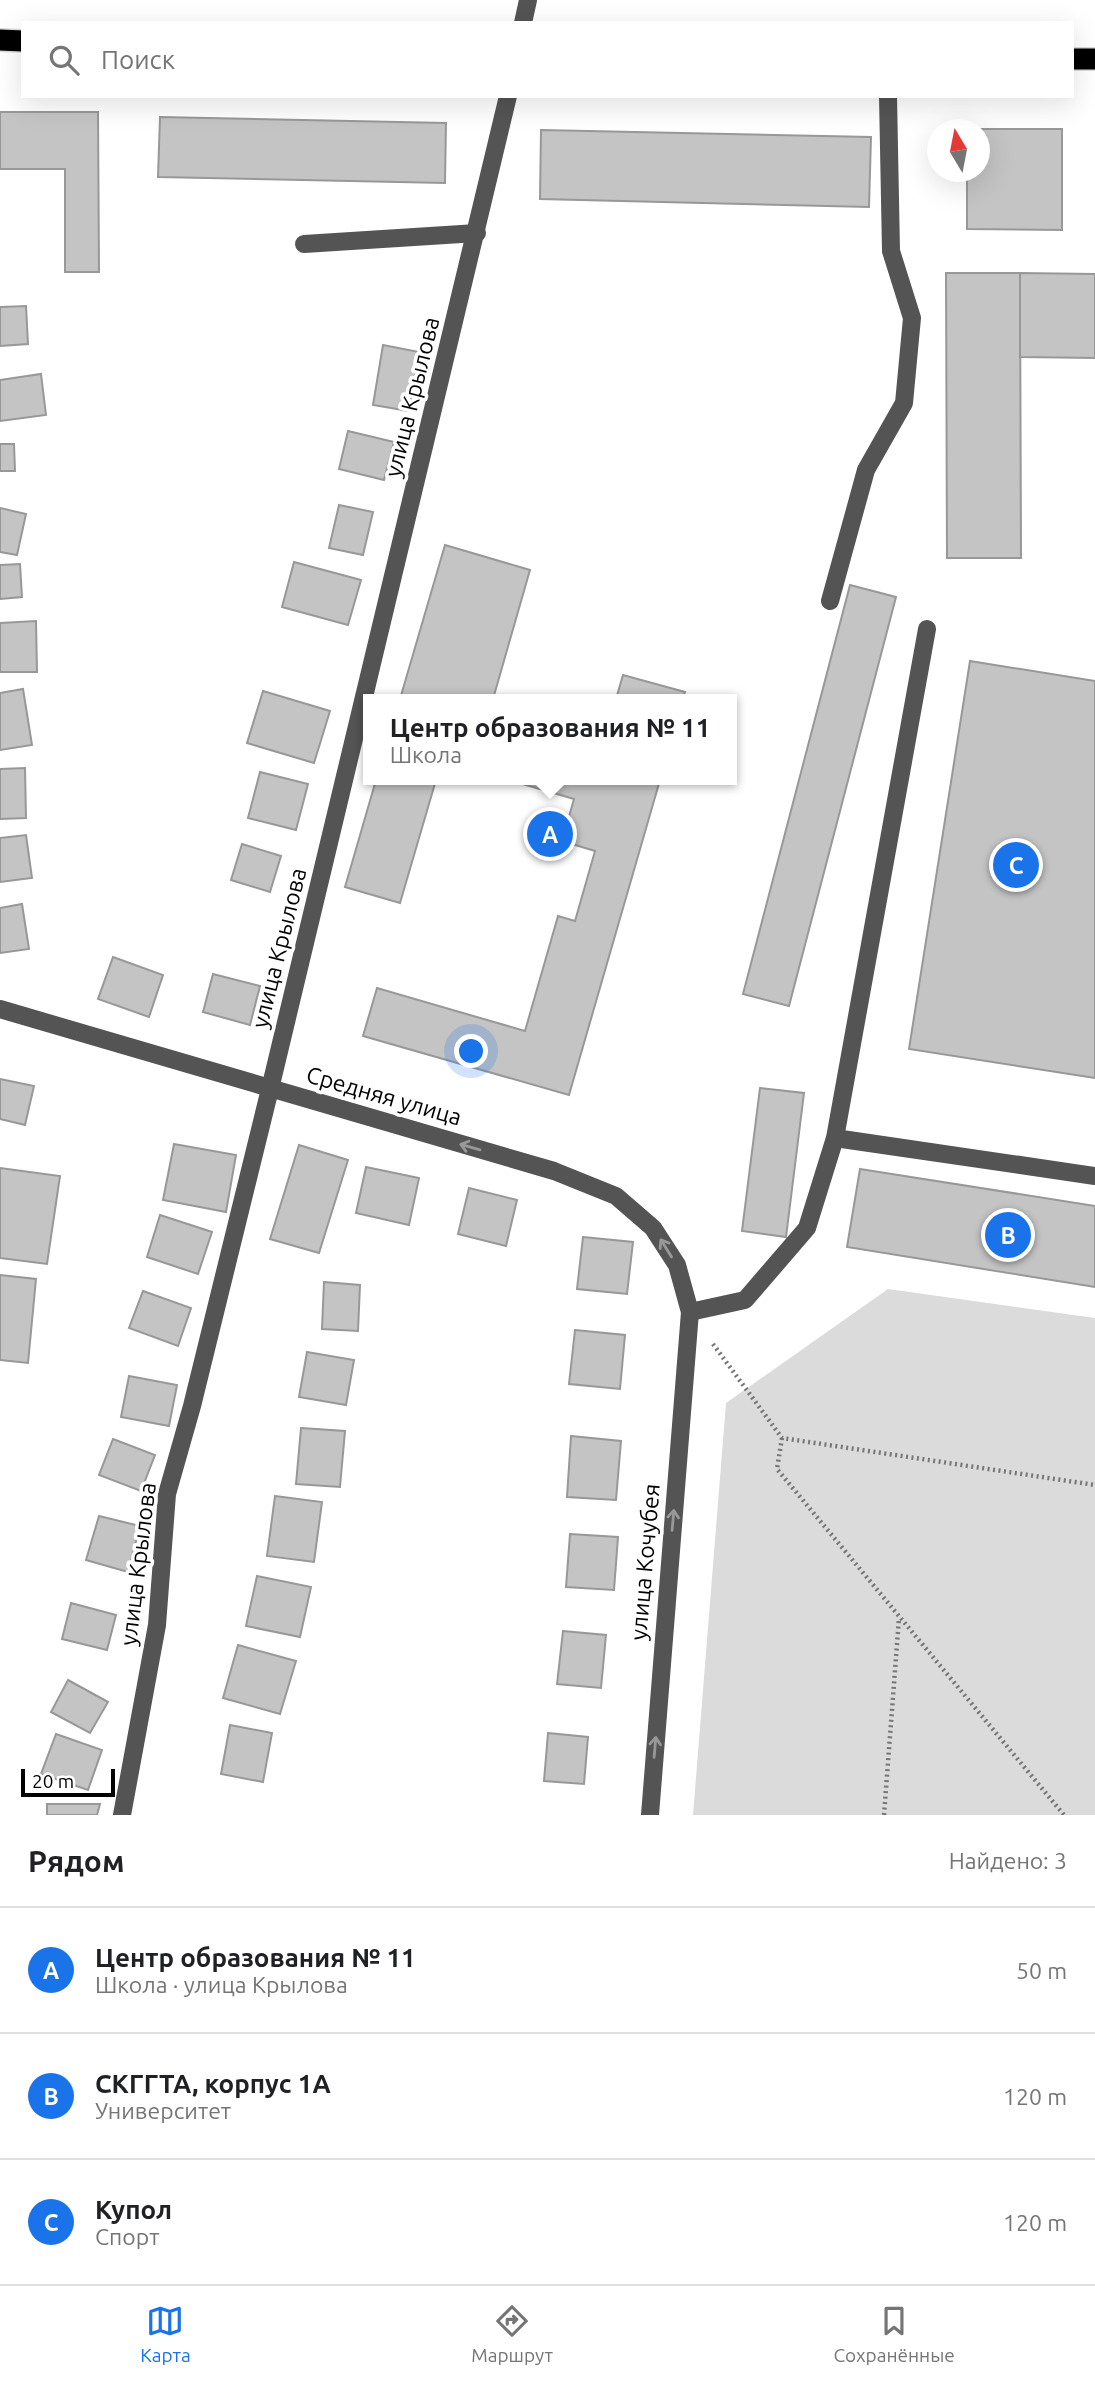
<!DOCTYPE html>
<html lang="ru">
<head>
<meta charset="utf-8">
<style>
	body { margin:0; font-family:Ubuntu,sans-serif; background:#f6f6f6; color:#202124 }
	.compass { position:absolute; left:927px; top:119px; width:63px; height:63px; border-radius:50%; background:#fff; box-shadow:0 7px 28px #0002; rotate:350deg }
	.scale { position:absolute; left:21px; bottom:18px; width:94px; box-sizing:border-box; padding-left:7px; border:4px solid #000; border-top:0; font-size:19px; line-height:24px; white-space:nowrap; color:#000; -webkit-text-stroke:5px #fff; paint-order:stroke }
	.you { position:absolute; left:472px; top:1052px; width:24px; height:24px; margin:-18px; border:5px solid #fff; border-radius:50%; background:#1a73e8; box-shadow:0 0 0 10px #1a73e833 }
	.badge { display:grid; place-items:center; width:46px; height:46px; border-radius:50%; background:#1a73e8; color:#fff; font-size:23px; font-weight:700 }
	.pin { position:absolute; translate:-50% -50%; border:4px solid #fff; box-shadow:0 2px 7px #0006 }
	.popup { position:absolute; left:363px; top:694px; width:374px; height:91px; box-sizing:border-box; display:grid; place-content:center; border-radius:0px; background:#fff; filter:drop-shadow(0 2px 5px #0005); font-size:23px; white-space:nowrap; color:#757577 }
	.popup b { font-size:26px; color:#202124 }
	.popup::after { content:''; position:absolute; left:50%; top:100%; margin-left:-14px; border:14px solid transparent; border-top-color:#fff }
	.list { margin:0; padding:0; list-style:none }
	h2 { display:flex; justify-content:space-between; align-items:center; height:91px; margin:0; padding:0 28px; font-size:30px }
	h2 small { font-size:23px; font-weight:400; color:#757577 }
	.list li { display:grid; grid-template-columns:46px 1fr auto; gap:21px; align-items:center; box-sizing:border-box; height:126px; padding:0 28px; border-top:2px solid #e0e0e0 }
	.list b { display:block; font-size:26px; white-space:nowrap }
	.list p { margin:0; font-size:23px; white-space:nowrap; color:#757577 }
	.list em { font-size:23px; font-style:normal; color:#757577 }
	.icon { flex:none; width:38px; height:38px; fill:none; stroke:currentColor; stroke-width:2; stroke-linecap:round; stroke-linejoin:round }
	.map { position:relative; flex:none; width:1095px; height:1815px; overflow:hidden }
	.search { position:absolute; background:#fff; box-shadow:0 7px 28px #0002; left:21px; right:21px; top:21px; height:77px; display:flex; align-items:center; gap:18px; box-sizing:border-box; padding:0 24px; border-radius:0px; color:#757577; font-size:26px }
	.sheet { height:469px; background:#fff }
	nav { display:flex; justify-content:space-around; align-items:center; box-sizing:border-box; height:98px; border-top:2px solid #e0e0e0; background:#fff; font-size:19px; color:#757577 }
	nav a { display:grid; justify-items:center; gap:4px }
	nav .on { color:#1a73e8 }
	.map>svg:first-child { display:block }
	.green { fill:#dbdbdb }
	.building { fill:#c4c4c4; stroke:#989898; stroke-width:2 }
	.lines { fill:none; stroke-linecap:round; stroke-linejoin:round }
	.highway-casing { stroke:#dbdbdb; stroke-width:24 }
	.path { stroke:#767676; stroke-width:4.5; stroke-dasharray:2 3.5; stroke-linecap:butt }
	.minor { stroke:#545454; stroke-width:18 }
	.highway { stroke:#000; stroke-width:21 }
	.oneway { stroke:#989898 }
	.labels { text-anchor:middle; stroke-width:7; stroke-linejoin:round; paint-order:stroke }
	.street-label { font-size:23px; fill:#000; stroke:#fff }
</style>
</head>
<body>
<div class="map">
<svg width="1095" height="1815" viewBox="0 0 1095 1815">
	<rect width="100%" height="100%" fill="#fff"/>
	<polygon class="green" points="888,1289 1095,1318 1095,1815 693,1815 726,1403"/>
	<g class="building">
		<polygon points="0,112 98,112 99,272 65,272 65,169 0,169"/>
		<polygon points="160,117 446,123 445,183 158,177"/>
		<polygon points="967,129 1062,129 1062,230 967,229 967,172 979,172 979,130"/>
		<polygon points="541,130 871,137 869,207 540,199"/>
		<polygon points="946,273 1020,273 1021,558 947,558"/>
		<polygon points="1020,273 1095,274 1095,358 1020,357"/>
		<polygon points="26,306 28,344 0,346 0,307"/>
		<polygon points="383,345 419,352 409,411 373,405"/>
		<polygon points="41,374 46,415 0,421 0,380"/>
		<polygon points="348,431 394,442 384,480 339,469"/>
		<polygon points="0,444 14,444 15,471 0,471"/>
		<polygon points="339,505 373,512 363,555 329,548"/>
		<polygon points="0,508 26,514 17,555 0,552"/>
		<polygon points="445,545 530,570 493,699 400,699"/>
		<polygon points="294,562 361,580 348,625 282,607"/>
		<polygon points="20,564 22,597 0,599 0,565"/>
		<polygon points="850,585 896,597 789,1006 743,994"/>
		<polygon points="36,621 37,672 0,672 0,623"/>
		<polygon points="970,661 1095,681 1095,1078 909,1049"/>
		<polygon points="623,675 685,692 683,699 616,699"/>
		<polygon points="23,689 32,745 0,750 0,693"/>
		<polygon points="263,691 330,711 314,763 247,743"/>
		<polygon points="25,768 26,818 0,819 0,769"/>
		<polygon points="260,772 308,784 296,830 248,818"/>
		<polygon points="376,780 436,780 400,903 345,887"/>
		<polygon points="509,780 602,780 610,782 610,780 660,780 569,1095 363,1036 377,988 525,1031 558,916 575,921 595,851 562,841 574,799"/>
		<polygon points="26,835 32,878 0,882 0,838"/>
		<polygon points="242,844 281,856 270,892 231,880"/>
		<polygon points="22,904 29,949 0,953 0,908"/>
		<polygon points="113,957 163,975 149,1017 98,999"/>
		<polygon points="213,974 260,986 250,1025 203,1012"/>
		<polygon points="0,1079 34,1086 25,1125 0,1119"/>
		<polygon points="760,1088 804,1093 786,1237 742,1231"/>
		<polygon points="174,1144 236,1155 226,1212 163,1200"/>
		<polygon points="299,1145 348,1160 319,1253 270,1239"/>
		<polygon points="366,1167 419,1178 409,1225 356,1213"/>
		<polygon points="0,1168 60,1176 47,1264 0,1258"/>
		<polygon points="860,1169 1095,1206 1095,1287 847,1247"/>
		<polygon points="469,1188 517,1200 506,1246 458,1234"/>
		<polygon points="160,1215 212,1232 198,1274 147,1257"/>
		<polygon points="583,1237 633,1242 627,1294 577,1289"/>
		<polygon points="0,1275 36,1279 28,1363 0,1360"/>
		<polygon points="324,1282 360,1285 358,1331 322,1329"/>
		<polygon points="143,1291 191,1308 178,1346 129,1328"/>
		<polygon points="575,1330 625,1335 620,1389 569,1384"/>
		<polygon points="307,1352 354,1360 346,1405 299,1397"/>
		<polygon points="129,1376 177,1385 169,1426 121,1417"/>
		<polygon points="301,1428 345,1431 340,1487 296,1484"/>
		<polygon points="571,1436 621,1441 616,1500 567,1497"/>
		<polygon points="113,1439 155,1455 141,1491 99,1475"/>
		<polygon points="275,1496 322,1502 314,1562 267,1556"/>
		<polygon points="99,1516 140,1526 128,1572 86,1560"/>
		<polygon points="570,1534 618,1537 614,1590 566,1587"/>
		<polygon points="257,1576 311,1587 300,1637 246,1626"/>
		<polygon points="71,1603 116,1615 107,1650 62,1639"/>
		<polygon points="563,1631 606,1635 601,1688 557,1684"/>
		<polygon points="238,1645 296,1661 280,1714 223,1698"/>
		<polygon points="68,1680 108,1702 90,1733 51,1712"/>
		<polygon points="230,1725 272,1733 263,1782 221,1774"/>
		<polygon points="548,1733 588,1737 584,1784 544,1781"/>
		<polygon points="56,1734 102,1750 88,1790 41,1774"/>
		<polygon points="47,1804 100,1804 97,1815 47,1815"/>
	</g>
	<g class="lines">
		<defs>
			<g id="highway">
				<polyline points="0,40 23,41"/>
				<polyline points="1072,59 1095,59"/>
			</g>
		</defs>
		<use href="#highway" class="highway-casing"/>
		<g class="path">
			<polyline points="713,1344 782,1438 1095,1485"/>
			<polyline points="782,1438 777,1469 1064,1815"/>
			<polyline points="884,1815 899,1618"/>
		</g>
		<g class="minor">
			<polyline points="523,23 528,0"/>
			<polyline points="304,244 477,233"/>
			<polyline points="830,601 866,470 904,403 912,318 891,251 888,96"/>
			<polyline points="0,1009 554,1171 616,1196 653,1228 677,1265 690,1312 650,1815"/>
			<polyline points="835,1138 1095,1176"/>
			<polyline points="690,1312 745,1300 807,1228 835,1138 927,629"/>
			<polyline points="122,1815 157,1625 167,1494 192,1406 270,1089 508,96"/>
		</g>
		<use href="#highway" class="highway"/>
	</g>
	<defs><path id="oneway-shaft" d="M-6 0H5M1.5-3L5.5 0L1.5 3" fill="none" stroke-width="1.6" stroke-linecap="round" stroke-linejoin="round" transform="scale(1.75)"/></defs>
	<g class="oneway">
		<use href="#oneway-shaft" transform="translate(470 1147) rotate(-164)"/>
		<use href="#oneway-shaft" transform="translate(666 1248) rotate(-122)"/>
		<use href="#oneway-shaft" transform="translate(673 1520) rotate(-85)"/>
		<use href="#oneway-shaft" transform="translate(655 1747) rotate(-85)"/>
	</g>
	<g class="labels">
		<g class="street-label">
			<text transform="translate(412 397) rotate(-76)" y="8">улица Крылова</text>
			<text transform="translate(279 948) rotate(-76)" y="8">улица Крылова</text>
			<text transform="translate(384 1096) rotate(16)" y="8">Средняя улица</text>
			<text transform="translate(645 1562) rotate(-85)" y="8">улица Кочубея</text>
			<text transform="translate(138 1564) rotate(-83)" y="8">улица Крылова</text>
		</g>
	</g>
</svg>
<svg class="compass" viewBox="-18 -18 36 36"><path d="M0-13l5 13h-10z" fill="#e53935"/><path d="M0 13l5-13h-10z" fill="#757577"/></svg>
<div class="scale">20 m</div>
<div class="you"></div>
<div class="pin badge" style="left:550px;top:834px">A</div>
<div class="popup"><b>Центр образования № 11</b>Школа</div>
<div class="pin badge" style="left:1008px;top:1235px">B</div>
<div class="pin badge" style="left:1016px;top:865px">C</div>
<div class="search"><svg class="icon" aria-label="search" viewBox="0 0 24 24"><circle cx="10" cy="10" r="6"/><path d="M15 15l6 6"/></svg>Поиск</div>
</div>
<section class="sheet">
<h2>Рядом<small>Найдено: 3</small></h2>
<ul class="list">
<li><span class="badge">A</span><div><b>Центр образования № 11</b><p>Школа · улица Крылова</p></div><em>50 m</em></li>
<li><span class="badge">B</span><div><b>СКГГТА, корпус 1А</b><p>Университет</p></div><em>120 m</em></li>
<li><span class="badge">C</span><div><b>Купол</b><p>Спорт</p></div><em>120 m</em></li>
</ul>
</section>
<nav>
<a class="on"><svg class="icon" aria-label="map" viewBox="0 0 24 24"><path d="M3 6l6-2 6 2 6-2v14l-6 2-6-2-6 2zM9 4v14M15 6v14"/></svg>Карта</a>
<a><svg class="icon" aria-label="directions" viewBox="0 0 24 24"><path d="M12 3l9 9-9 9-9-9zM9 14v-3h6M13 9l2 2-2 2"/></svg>Маршрут</a>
<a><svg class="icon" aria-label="saved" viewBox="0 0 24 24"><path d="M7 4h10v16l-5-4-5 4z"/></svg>Сохранённые</a>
</nav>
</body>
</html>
